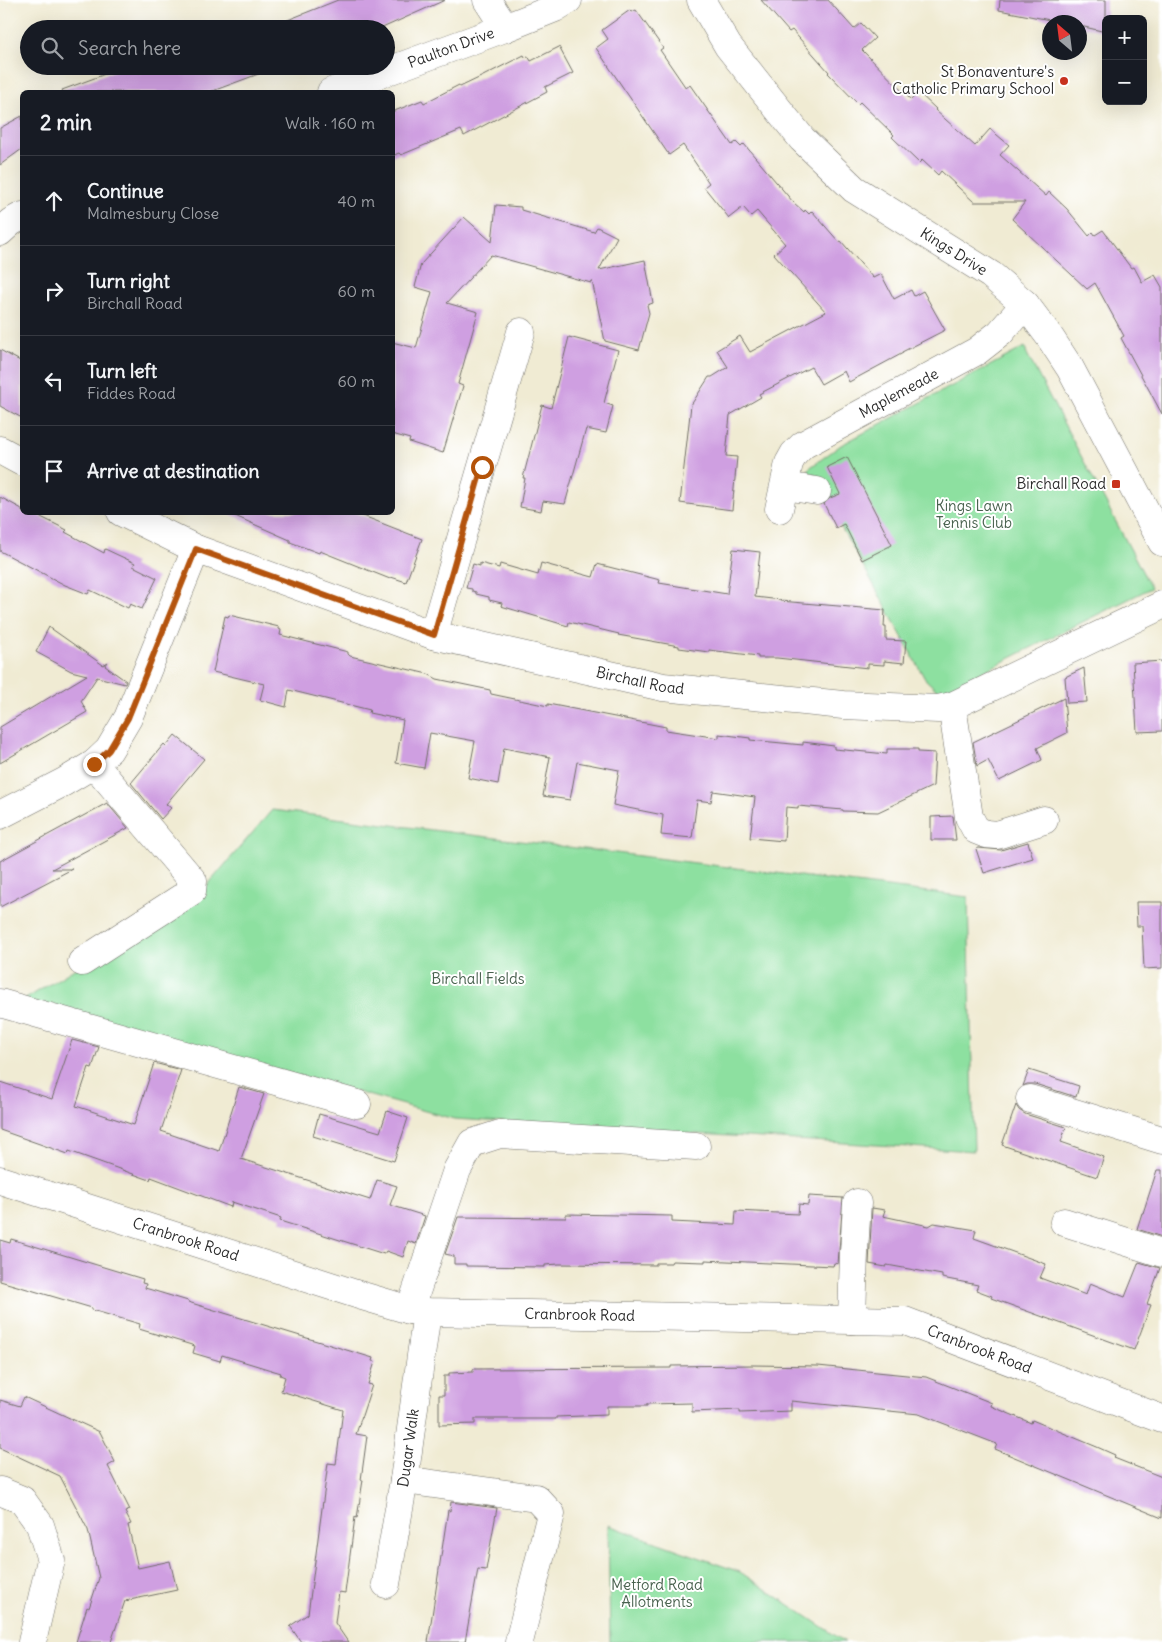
<!DOCTYPE html>
<html lang="en">
<head>
<meta charset="utf-8">
<style>
	body { margin:0; font-family:Delius,sans-serif; background:#242831; color:#f1f3f6 }
	.controls { position:absolute; right:15px; top:15px; display:grid; overflow:hidden; border-radius:8px; box-shadow:0 5px 20px #0002 }
	.controls button { width:45px; height:45px; display:grid; place-items:center; padding:0; border:0; border-bottom:1px solid #363941; background:#171b24; color:#f1f3f6; font:25px sans-serif }
	.compass { position:absolute; left:1042px; top:15px; width:45px; height:45px; border-radius:50%; background:#171b24; box-shadow:0 5px 20px #0002; rotate:332deg }
	.stop { position:absolute; width:15px; height:15px; margin:-11px; border:4px solid #b45309; border-radius:50%; background:#fff }
	.stop.end { background:#b45309; border-color:#fff; box-shadow:0 1px 5px #0008 }
	.list { margin:0; padding:0; list-style:none }
	h2 { display:flex; justify-content:space-between; align-items:center; height:65px; margin:0; padding:0 20px; font-size:21px }
	h2 small { font-size:16px; font-weight:400; color:#9ea1a6 }
	.list li { display:grid; grid-template-columns:32px 1fr auto; gap:15px; align-items:center; box-sizing:border-box; height:90px; padding:0 20px; border-top:1px solid #363941 }
	.list b { display:block; font-size:19px; white-space:nowrap }
	.list p { margin:0; font-size:16px; white-space:nowrap; color:#9ea1a6 }
	.list em { font-size:16px; font-style:normal; color:#9ea1a6 }
	.icon { flex:none; width:28px; height:28px; fill:none; stroke:currentColor; stroke-width:2; stroke-linecap:round; stroke-linejoin:round }
	.map { position:relative; flex:none; width:1162px; height:1642px; overflow:hidden }
	.search { position:absolute; background:#171b24; box-shadow:0 5px 20px #0002; left:20px; top:20px; width:375px; height:55px; display:flex; align-items:center; gap:12px; box-sizing:border-box; padding:0 18px; border-radius:28px; color:#9ea1a6; font-size:19px }
	.panel { position:absolute; background:#171b24; box-shadow:0 5px 20px #0002; left:20px; top:90px; width:375px; height:425px; border-radius:8px }
	.map>svg:first-child { display:block }
	.green { fill:#8de0a0; stroke:#5c8666 }
	.building { fill:#cf9fe1 }
	.lines { fill:none; stroke-linecap:round; stroke-linejoin:round }
	.minor-casing { stroke:#706e66; stroke-width:29 }
	.major-casing { stroke:#706e66; stroke-width:29 }
	.minor { stroke:#fff; stroke-width:28 }
	.major { stroke:#fff; stroke-width:28 }
	.route { stroke:#b45309; stroke-width:6 }
	.poi-dot { fill:#c8321e; stroke:#fff; stroke-width:2 }
	.labels { text-anchor:middle; stroke-width:4; stroke-linejoin:round; paint-order:stroke }
	.street-label { font-size:15px; fill:#2b2b2b; stroke:#fff }
	.poi-label { font-size:15px; fill:#2b2b2b; stroke:#fff; text-anchor:end }
	.park-label { font-size:15px; fill:#48614e; stroke:#fff }
</style>
</head>
<body>
<div class="map">
<svg width="1162" height="1642" viewBox="0 0 1162 1642">
	<rect width="100%" height="100%" fill="#fff"/>
	<filter id="ink" filterUnits="userSpaceOnUse"><feTurbulence type="fractalNoise" baseFrequency=".02" numOctaves="2"/><feDisplacementMap in="SourceGraphic" scale="10" xChannelSelector="R" yChannelSelector="G"/><feConvolveMatrix kernelMatrix="1 2 1 2 8 2 1 2 1" color-interpolation-filters="sRGB"/></filter>
	<filter id="wash" filterUnits="userSpaceOnUse"><feTurbulence type="fractalNoise" baseFrequency=".0096" numOctaves="4" result="noise"/><feDisplacementMap in="SourceGraphic" scale="20" xChannelSelector="R" yChannelSelector="G"/><feGaussianBlur stdDeviation="1.12" result="paint"/><feColorMatrix in="noise" values="0 0 0 0 0 0 0 0 0 0 0 0 0 0 0 0 0 1.4 0 .05"/><feComposite in="paint" operator="in"/></filter>
	<g filter="url(#wash)">
		<rect width="100%" height="100%" fill="#f0ebd3"/>
		<g class="green">
			<polygon points="1025,347 1027,354 1151,588 940,693 925,679 870,578 808,469 841,445"/>
			<polygon points="272,810 968,897 974,1151 454,1119 24,1000 204,889"/>
			<polygon points="608,1525 740,1572 845,1642 610,1642"/>
		</g>
		<g id="blocks">
			<g class="building">
				<polygon points="338,0 445,0 380,29 265,29"/>
				<polygon points="761,0 828,0 854,29 861,23 875,38 862,50 911,100 918,92 936,109 935,110 975,146 990,129 1009,145 1000,155 1046,196 1049,192 1067,209 1089,236 1093,232 1095,235 1103,230 1131,268 1134,267 1142,282 1155,275 1162,287 1162,414 1121,338 1124,336 1095,283 1087,289 1012,219 1025,202 974,202 941,171 938,175 922,160 919,163 892,137 894,135 860,102 858,104 828,73 829,72 792,30 789,32"/>
				<polygon points="1000,0 1106,0 1106,32 1080,26 1080,22 1060,22 999,10"/>
				<polygon points="630,10 632,12 636,10 663,48 660,50 686,88 690,85 732,145 736,142 741,147 744,144 793,202 804,212 805,210 809,214 812,211 839,242 841,241 873,278 881,274 894,299 911,290 914,296 923,291 945,330 902,352 903,353 849,382 844,371 821,384 811,367 759,394 761,397 730,415 726,456 737,457 732,510 680,503 691,405 709,377 712,377 728,367 717,350 740,336 750,352 826,312 774,254 785,244 757,211 751,216 743,207 729,218 704,187 709,183 683,145 669,155 596,48 608,39 602,30"/>
				<polygon points="559,47 573,73 545,87 547,92 464,136 461,130 401,155 399,153 392,156 392,112 422,100 424,103 459,85 460,87 483,76 524,55 525,57 528,56 531,61"/>
				<polygon points="127,66 136,66 139,73 157,66 280,66 210,92 63,92 62,90"/>
				<polygon points="22,116 22,149 0,165 0,128"/>
				<polygon points="496,205 521,207 521,210 594,232 597,227 617,237 599,270 645,260 653,303 647,305 649,313 639,350 605,341 592,281 591,283 491,255 447,303 478,312 458,384 463,386 443,453 409,442 410,439 392,434 392,342 416,348 432,292 415,287 421,264 464,217 492,242"/>
				<polygon points="569,337 618,350 604,403 613,406 606,433 586,429 565,504 543,501 541,511 520,507 525,478 523,478 542,405 551,408"/>
				<polygon points="0,350 22,362 22,418 0,406"/>
				<polygon points="847,457 892,545 862,560 844,524 836,528 824,504 830,498 840,494 827,467"/>
				<polygon points="0,497 22,509 22,512 29,512 34,515 35,514 67,530 65,532 104,553 105,549 135,563 133,566 157,578 142,609 130,604 128,608 90,590 88,594 65,585 0,551"/>
				<polygon points="226,512 353,512 422,539 406,582 391,577 390,579 320,551 319,553 290,542 290,540"/>
				<polygon points="733,549 760,552 755,597 781,600 780,601 885,610 884,627 886,627 886,640 906,641 904,663 884,661 884,665 868,664 868,668 777,658 758,658 758,656 709,650 709,652 679,648 679,646 618,635 619,634 569,622 568,626 501,606 502,603 489,600 489,597 476,594 476,592 472,591 472,589 466,588 473,564 480,566 480,563 499,568 500,564 538,575 541,563 593,577 597,564 660,580 659,583 727,594"/>
				<polygon points="229,615 279,627 279,629 281,630 280,635 348,652 348,654 350,656 428,674 437,679 490,690 491,694 548,706 548,704 666,727 666,730 719,738 719,734 750,738 750,740 803,745 803,742 834,746 834,749 887,754 887,749 918,749 918,752 935,753 933,786 878,812 843,811 843,810 798,806 798,808 786,807 784,841 750,838 755,797 713,791 711,802 697,800 692,838 661,835 663,815 613,805 619,770 577,762 570,800 543,796 550,757 504,748 498,784 468,778 475,741 430,733 424,768 396,763 403,720 369,713 370,710 289,690 286,707 260,700 264,684 213,672 225,616 228,617"/>
				<polygon points="49,627 103,665 108,662 105,666 126,681 125,684 97,677 81,701 87,712 0,763 0,727 87,675 71,671 36,652"/>
				<polygon points="1162,661 1162,731 1137,732 1133,663"/>
				<polygon points="1084,668 1087,702 1067,703 1065,677"/>
				<polygon points="1064,698 1067,733 1037,748 1042,760 999,781 988,760 977,766 973,742"/>
				<polygon points="175,735 204,759 166,804 171,808 161,819 131,783 164,744 166,746"/>
				<polygon points="107,803 128,828 52,869 72,869 0,907 0,861"/>
				<polygon points="953,816 956,840 931,840 931,817"/>
				<polygon points="1028,842 1033,858 984,873 976,849 979,848 1001,850"/>
				<polygon points="1136,902 1162,902 1162,968 1144,969 1142,926 1137,926"/>
				<polygon points="72,1040 99,1047 92,1068 89,1067 76,1106 134,1125 154,1063 181,1070 161,1131 219,1151 239,1087 264,1094 241,1159 370,1200 377,1180 397,1186 390,1205 425,1216 416,1244 408,1241 403,1257 386,1251 384,1254 280,1221 281,1218 232,1202 231,1207 151,1177 150,1180 69,1151 68,1154 0,1130 0,1082 52,1099"/>
				<polygon points="1029,1070 1079,1086 1076,1097 1035,1084 1027,1084 1023,1086"/>
				<polygon points="1016,1105 1019,1110 1025,1114 1066,1127 1061,1142 1104,1157 1097,1177 1002,1145"/>
				<polygon points="387,1111 408,1118 394,1161 313,1136 319,1114 380,1132"/>
				<polygon points="1157,1170 1162,1170 1162,1237 1137,1229 1142,1213 1143,1213"/>
				<polygon points="809,1196 843,1198 838,1264 834,1263 833,1266 705,1260 705,1262 672,1261 671,1263 656,1263 656,1265 559,1264 545,1265 545,1267 466,1266 466,1264 454,1264 454,1256 445,1254 458,1217 566,1218 566,1214 672,1216 672,1222 735,1225 736,1211 798,1214 799,1204 808,1205"/>
				<polygon points="872,1208 885,1210 883,1216 929,1226 934,1223 976,1230 974,1238 1046,1264 1040,1278 1086,1295 1090,1283 1125,1297 1139,1262 1160,1268 1147,1304 1151,1305 1134,1350 991,1298 992,1296 976,1290 978,1285 942,1278 942,1275 887,1265 886,1267 869,1264"/>
				<polygon points="11,1239 143,1279 142,1283 146,1284 145,1288 188,1301 188,1302 373,1358 372,1361 375,1362 368,1384 372,1385 356,1434 367,1436 361,1480 363,1480 357,1518 355,1517 345,1593 339,1592 335,1623 348,1642 301,1642 290,1626 308,1614 328,1463 336,1464 343,1410 281,1391 285,1377 280,1375 281,1373 222,1355 220,1361 193,1353 195,1346 139,1329 140,1324 92,1310 92,1308 0,1281 0,1240 10,1243"/>
				<polygon points="752,1365 818,1366 926,1377 992,1403 991,1406 1031,1423 1032,1420 1097,1447 1115,1455 1114,1458 1162,1477 1162,1518 995,1449 997,1444 919,1414 791,1401 791,1411 740,1413 740,1410 692,1412 692,1403 647,1404 647,1406 607,1406 607,1415 556,1417 556,1419 475,1419 475,1424 439,1425 439,1395 444,1395 444,1376 449,1376 449,1373 473,1372 473,1369 671,1368 671,1366"/>
				<polygon points="24,1397 100,1432 115,1462 108,1466 130,1510 125,1512 131,1524 128,1525 138,1568 170,1561 177,1590 125,1601 111,1642 76,1642 87,1607 89,1608 99,1578 88,1530 60,1476 0,1448 0,1400 20,1406"/>
				<polygon points="451,1502 497,1508 486,1570 478,1569 465,1642 428,1642 448,1510 450,1511"/>
			</g>
		</g>
	</g>
	<g filter="url(#ink)">
		<use href="#blocks" fill-opacity="0" stroke="#706e66" stroke-width="1"/>
		<g class="lines">
			<defs>
				<g id="minor">
					<polyline points="487,0 505,28"/>
					<path id="s1" d="M701,0L728,46L802,139L854,189L991,275L1025,304L1049,336L1070,368L1162,542"/>
					<path id="s2" d="M331,92L505,28L555,8L568,0"/>
					<polyline points="0,232 11,222 22,216"/>
					<polyline points="0,450 22,462"/>
					<polyline points="785,486 817,491"/>
					<path id="s3" d="M779,509L789,463L794,454L803,445L977,351L1000,333L1025,304"/>
					<path id="s4" d="M121,512L196,549L433,635L663,687L843,705L938,709L952,706L1162,605"/>
					<polyline points="433,635 521,332"/>
					<polyline points="952,706 969,817 976,830 986,834 997,835 1044,820"/>
					<polyline points="0,815 64,782 94,764 109,750 128,718 196,549"/>
					<polyline points="82,962 192,891 193,881 94,764"/>
					<polyline points="0,1003 357,1104"/>
					<polyline points="1030,1099 1162,1140"/>
					<polyline points="1064,1222 1162,1253"/>
					<polyline points="410,1310 457,1170 472,1143 500,1134 696,1146"/>
					<polyline points="852,1320 854,1252 857,1203"/>
					<polyline points="404,1480 536,1498 551,1514 519,1642"/>
					<polyline points="0,1491 22,1500 40,1525 51,1560 32,1642"/>
					<path id="s5" d="M386,1584L404,1480L427,1312"/>
				</g>
				<g id="major">
					<path id="s6" d="M0,1180L359,1295L410,1310L427,1312L905,1321L1162,1419"/>
				</g>
			</defs>
			<use href="#minor" class="minor-casing"/>
			<use href="#major" class="major-casing"/>
			<use href="#minor" class="minor"/>
			<use href="#major" class="major"/>
		</g>
	</g>
	<g class="lines" filter="url(#ink)">
		<polyline class="route" points="94,764 109,750 128,718 196,549 434,635 482,467"/>
	</g>
	<g class="poi-dot">
		<circle cx="1064" cy="81" r="5"/>
		<rect x="1111" y="479" width="10" height="10" rx="2.5"/>
	</g>
	<g class="labels">
		<g class="street-label">
			<text dy="5" stroke="none"><textPath href="#s2" startOffset="128">Paulton Drive</textPath></text>
			<text dy="5" stroke="none"><textPath href="#s1" startOffset="362">Kings Drive</textPath></text>
			<text dy="5" stroke="none"><textPath href="#s3" startOffset="179">Maplemeade</textPath></text>
			<text dy="5" stroke="none"><textPath href="#s4" startOffset="548">Birchall Road</textPath></text>
			<text dy="5" stroke="none"><textPath href="#s6" startOffset="195">Cranbrook Road</textPath></text>
			<text dy="5" stroke="none"><textPath href="#s6" startOffset="600">Cranbrook Road</textPath></text>
			<text dy="5" stroke="none"><textPath href="#s6" startOffset="1005">Cranbrook Road</textPath></text>
			<text dy="5" stroke="none"><textPath href="#s5" startOffset="138">Dugar Walk</textPath></text>
		</g>
		<g class="poi-label">
			<text x="1054" y="77">St Bonaventure's<tspan x="1054" dy="17">Catholic Primary School</tspan></text>
			<text x="1106" y="489">Birchall Road</text>
		</g>
		<g class="park-label">
			<text x="974" y="511">Kings Lawn<tspan x="974" dy="17">Tennis Club</tspan></text>
			<text x="478" y="984">Birchall Fields</text>
			<text x="657" y="1590">Metford Road<tspan x="657" dy="17">Allotments</tspan></text>
		</g>
	</g>
</svg>
<div class="controls">
<button>+</button>
<button>−</button>
</div>
<svg class="compass" viewBox="-18 -18 36 36"><path d="M0-13l5 13h-10z" fill="#e53935"/><path d="M0 13l5-13h-10z" fill="#9ea1a6"/></svg>
<div class="stop" style="left:482px;top:467px"></div>
<div class="stop end" style="left:94px;top:764px"></div>
<div class="search"><svg class="icon" aria-label="search" viewBox="0 0 24 24"><circle cx="10" cy="10" r="6"/><path d="M15 15l6 6"/></svg>Search here</div>
<section class="panel">
<h2>2 min<small>Walk · 160 m</small></h2>
<ul class="list">
<li><svg class="icon" aria-label="ahead" viewBox="0 0 24 24"><path d="M12 20V5M6 11l6-6 6 6"/></svg><div><b>Continue</b><p>Malmesbury Close</p></div><em>40 m</em></li>
<li><svg class="icon" aria-label="right" viewBox="0 0 24 24"><path d="M7 20v-9h11M14 6l5 5-5 5"/></svg><div><b>Turn right</b><p>Birchall Road</p></div><em>60 m</em></li>
<li><svg class="icon" aria-label="left" viewBox="0 0 24 24"><path d="M17 20v-9H6M10 6l-5 5 5 5"/></svg><div><b>Turn left</b><p>Fiddes Road</p></div><em>60 m</em></li>
<li><svg class="icon" aria-label="arrive" viewBox="0 0 24 24"><path d="M6 21V4h12l-3 4 3 4H6"/></svg><div><b>Arrive at destination</b></div></li>
</ul>
</section>
</div>
</body>
</html>
